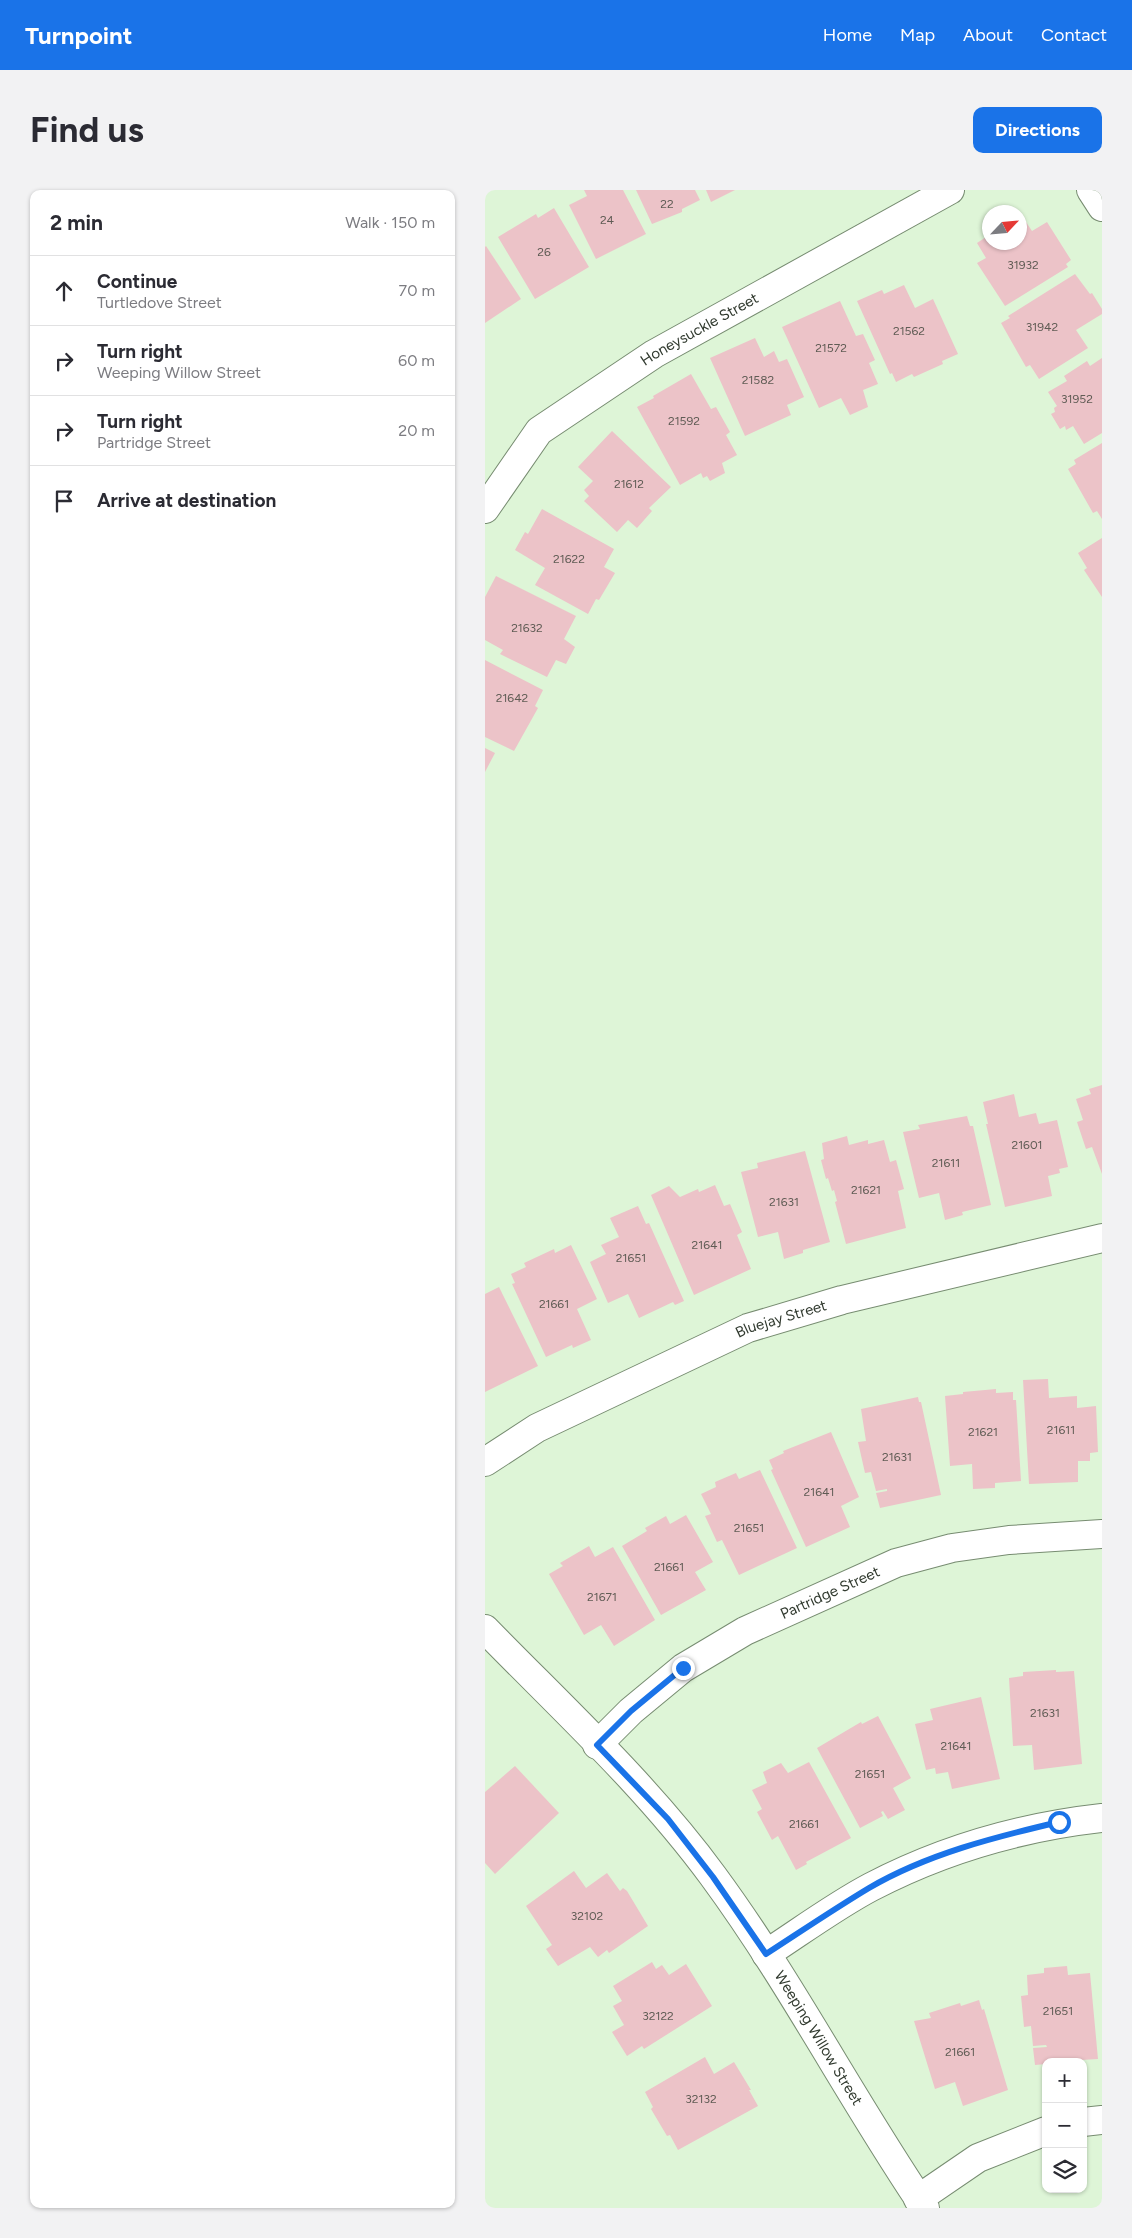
<!DOCTYPE html>
<html lang="en">
<head>
<meta charset="utf-8">
<style>
	body { margin:0; font-family:Figtree,sans-serif; background:#f2f2f3; color:#2b2b33 }
	.controls { position:absolute; right:15px; bottom:15px; display:grid; overflow:hidden; border-radius:10px; box-shadow:0 1px 4px #0004 }
	.controls button { width:45px; height:45px; display:grid; place-items:center; padding:0; border:0; border-bottom:1px solid #e1e1e2; background:#fff; color:#2b2b33; font:25px sans-serif }
	.compass { position:absolute; left:497px; top:15px; width:45px; height:45px; border-radius:50%; background:#fff; box-shadow:0 1px 4px #0004; rotate:64deg }
	.stop { position:absolute; width:15px; height:15px; margin:-11px; border:4px solid #1a73e8; border-radius:50%; background:#fff }
	.stop.end { background:#1a73e8; border-color:#fff; box-shadow:0 1px 5px #0008 }
	.list { margin:0; padding:0; list-style:none }
	h2 { display:flex; justify-content:space-between; align-items:center; height:65px; margin:0; padding:0 20px; font-size:21px }
	h2 small { font-size:16px; font-weight:400; color:#7c7c81 }
	.list li { display:grid; grid-template-columns:32px 1fr auto; gap:15px; align-items:center; box-sizing:border-box; height:70px; padding:0 20px; border-top:1px solid #e1e1e2 }
	.list b { display:block; font-size:19px; white-space:nowrap }
	.list p { margin:0; font-size:16px; white-space:nowrap; color:#7c7c81 }
	.list em { font-size:16px; font-style:normal; color:#7c7c81 }
	.icon { flex:none; width:28px; height:28px; fill:none; stroke:currentColor; stroke-width:2; stroke-linecap:round; stroke-linejoin:round }
	.map { position:relative; flex:none; width:617px; height:2018px; overflow:hidden; border-radius:10px }
	header { display:flex; align-items:center; gap:30px; box-sizing:border-box; height:70px; padding:0 25px; background:#1a73e8; color:#fff }
	header strong { font-size:24px }
	nav { display:flex; gap:28px; margin-inline-start:auto; font-size:18px }
	.intro { display:flex; align-items:center; justify-content:space-between; box-sizing:border-box; height:120px; padding:0 30px }
	h1 { margin:0; font-size:35px }
	.button { padding:12px 22px; border-radius:10px; background:#1a73e8; color:#fff; font-size:18px; font-weight:700 }
	main { display:flex; gap:30px; padding:0 30px }
	aside { flex:1; background:#fff; border-radius:10px; box-shadow:0 1px 4px #0004 }
	.map>svg:first-child { display:block }
	.building { fill:#ecc3c8 }
	.lines { fill:none; stroke-linecap:round; stroke-linejoin:round }
	.street-casing { stroke:#778c71; stroke-width:30 }
	.street { stroke:#fff; stroke-width:28 }
	.route { stroke:#1a73e8; stroke-width:6 }
	.labels { text-anchor:middle; stroke-width:4.5; stroke-linejoin:round; paint-order:stroke }
	.number-label { font-size:12px; fill:#605c55 }
	.street-label { font-size:15px; fill:#313a2f; stroke:#f1ffed }
</style>
</head>
<body>
<header>
<strong>Turnpoint</strong>
<nav><a>Home</a><a>Map</a><a>About</a><a>Contact</a></nav>
</header>
<div class="intro"><h1>Find us</h1><a class="button">Directions</a></div>
<main>
<aside>
<h2>2 min<small>Walk · 150 m</small></h2>
<ul class="list">
<li><svg class="icon" aria-label="ahead" viewBox="0 0 24 24"><path d="M12 20V5M6 11l6-6 6 6"/></svg><div><b>Continue</b><p>Turtledove Street</p></div><em>70 m</em></li>
<li><svg class="icon" aria-label="right" viewBox="0 0 24 24"><path d="M7 20v-9h11M14 6l5 5-5 5"/></svg><div><b>Turn right</b><p>Weeping Willow Street</p></div><em>60 m</em></li>
<li><svg class="icon" aria-label="right" viewBox="0 0 24 24"><path d="M7 20v-9h11M14 6l5 5-5 5"/></svg><div><b>Turn right</b><p>Partridge Street</p></div><em>20 m</em></li>
<li><svg class="icon" aria-label="arrive" viewBox="0 0 24 24"><path d="M6 21V4h12l-3 4 3 4H6"/></svg><div><b>Arrive at destination</b></div></li>
</ul>
</aside>
<div class="map">
<svg width="617" height="2018" viewBox="0 0 617 2018">
	<rect width="100%" height="100%" fill="#def5d7"/>
	<g class="building">
		<polygon points="99,0 138,0 161,44 111,69 84,15 102,6"/>
		<polygon points="151,0 210,0 215,10 197,19 197,22 167,34"/>
		<polygon points="221,0 250,0 226,12"/>
		<polygon points="69,18 104,77 50,109 13,47 51,24 53,28"/>
		<polygon points="541,32 547,41 562,32 586,70 581,74 583,77 520,116 492,73 501,68 492,53 504,45 504,52 534,52 534,36"/>
		<polygon points="1,56 36,109 0,133 0,57"/>
		<polygon points="590,84 605,104 607,103 617,119 617,124 591,140 603,158 554,189 545,175 541,177 516,133 525,128 523,126"/>
		<polygon points="419,95 430,118 448,109 473,164 457,171 458,174 429,187 427,184 411,192 407,183 405,184 372,111 397,100 399,104"/>
		<polygon points="355,111 371,146 378,144 390,170 384,173 393,194 378,200 383,217 365,225 356,208 334,218 297,137"/>
		<polygon points="270,148 279,167 289,161 294,172 302,169 319,207 302,215 306,225 260,246 225,168"/>
		<polygon points="617,168 617,243 599,254 588,236 581,240 580,236 575,239 566,224 570,222 569,218 572,216 563,202 582,191 579,186 602,171 605,176"/>
		<polygon points="206,184 226,219 231,217 245,242 241,245 252,265 237,273 240,283 225,291 222,286 218,288 216,283 195,295 152,217 169,208 168,206"/>
		<polygon points="127,241 186,297 164,318 167,321 152,338 143,330 132,342 99,311 104,306 99,300 108,291 93,277"/>
		<polygon points="617,253 617,329 612,321 608,323 583,279 591,274 589,270"/>
		<polygon points="57,319 129,359 119,377 130,383 114,410 111,409 103,424 50,395 60,378 30,360 40,342 43,344"/>
		<polygon points="617,348 617,407 599,380 602,378 593,363"/>
		<polygon points="11,386 91,426 79,449 90,457 81,474 71,470 62,487 15,464 18,460 0,450 0,407"/>
		<polygon points="0,470 58,500 50,516 53,518 29,561 0,547"/>
		<polygon points="0,558 10,563 0,582"/>
		<polygon points="617,895 617,984 607,957 601,959 592,932 598,930 591,909 606,904 604,899"/>
		<polygon points="529,904 534,927 551,923 554,934 572,930 583,977 574,979 575,983 563,986 567,1006 520,1017 501,934 503,934 498,912"/>
		<polygon points="482,926 485,936 488,936 506,1015 477,1022 478,1025 460,1030 454,1003 434,1008 418,942 435,939 433,935"/>
		<polygon points="362,946 364,955 383,950 383,954 399,950 405,972 411,970 419,999 413,1001 421,1038 361,1054 350,1012 352,1011 349,1000 347,1001 343,988 341,989 336,970 339,969 337,953"/>
		<polygon points="320,961 345,1052 318,1060 318,1063 299,1069 293,1042 273,1047 256,982 273,978 272,973"/>
		<polygon points="230,995 239,1016 245,1014 257,1042 252,1045 266,1079 209,1105 166,1005 184,996 195,1007 213,999 214,1002"/>
		<polygon points="153,1016 161,1034 164,1033 199,1111 190,1115 188,1112 154,1128 143,1104 123,1113 105,1072 121,1064 116,1055 134,1047 125,1028"/>
		<polygon points="86,1055 112,1109 92,1119 106,1150 88,1158 87,1155 61,1167 27,1094 30,1093 26,1084 41,1077 39,1073 69,1059 70,1063"/>
		<polygon points="14,1097 53,1176 0,1202 0,1104"/>
		<polygon points="563,1189 564,1208 592,1206 592,1218 611,1216 613,1262 605,1263 605,1271 593,1271 593,1292 544,1294 538,1190"/>
		<polygon points="511,1199 511,1203 528,1202 528,1210 531,1210 536,1291 510,1293 510,1298 488,1299 487,1274 465,1276 460,1206 478,1204 478,1202"/>
		<polygon points="433,1207 434,1212 436,1212 456,1305 395,1318 391,1303 402,1301 402,1299 391,1301 386,1282 380,1283 373,1252 381,1251 376,1219"/>
		<polygon points="346,1242 374,1307 356,1316 365,1337 321,1357 286,1280 288,1279 284,1270 299,1263 298,1261"/>
		<polygon points="275,1280 312,1358 254,1385 237,1350 232,1352 220,1326 226,1324 216,1304 231,1297 230,1292 251,1283 254,1289"/>
		<polygon points="201,1325 228,1372 210,1382 221,1400 176,1425 137,1356 162,1341 160,1338 181,1326 185,1334"/>
		<polygon points="104,1356 110,1367 128,1357 170,1430 129,1456 116,1435 99,1445 64,1384 78,1376 75,1373"/>
		<polygon points="571,1480 571,1482 589,1481 597,1574 549,1580 547,1555 528,1556 524,1488 538,1486 538,1482"/>
		<polygon points="496,1507 515,1589 467,1599 463,1582 451,1584 450,1578 441,1580 430,1534 448,1530 445,1519"/>
		<polygon points="393,1526 426,1588 408,1598 420,1620 403,1629 398,1621 396,1622 398,1626 375,1638 332,1558 376,1532 377,1534"/>
		<polygon points="324,1572 366,1648 321,1672 322,1674 311,1680 293,1646 287,1650 272,1622 277,1619 267,1600 282,1593 278,1582 296,1573 303,1583"/>
		<polygon points="30,1576 74,1623 10,1684 0,1673 0,1602"/>
		<polygon points="89,1681 101,1698 122,1683 135,1701 138,1698 142,1701 163,1736 124,1763 122,1760 113,1767 105,1757 73,1776 61,1759 67,1755 41,1716"/>
		<polygon points="167,1772 171,1779 177,1775 184,1785 201,1774 227,1816 159,1859 157,1856 142,1866 127,1842 139,1835 128,1816 137,1811 128,1796"/>
		<polygon points="582,1776 583,1785 605,1783 613,1869 561,1872 561,1874 550,1875 548,1858 562,1857 561,1855 548,1856 546,1836 539,1837 536,1806 543,1805 542,1785 559,1783 559,1778"/>
		<polygon points="494,1810 497,1820 499,1819 523,1900 478,1916 470,1892 450,1899 429,1831 446,1828 444,1823 475,1813 476,1816"/>
		<polygon points="220,1867 229,1884 249,1872 266,1900 264,1900 273,1916 193,1960 185,1945 182,1946 166,1919 168,1917 160,1902"/>
	</g>
	<g class="lines">
		<defs>
			<g id="street">
				<polyline points="606,0 617,17"/>
				<path id="s1" d="M0,319L54,241L169,164L465,0"/>
				<path id="s2" d="M0,1272L52,1238L263,1138L357,1110L617,1048"/>
				<path id="s3" d="M0,1439C78,1519 162,1596 228,1686C306,1792 366,1909 440,2018"/>
				<path id="s4" d="M112,1555L146,1521L198,1478L260,1441L411,1373L467,1358L524,1350L617,1344"/>
				<path d="M281,1764C315,1742 350,1716 386,1697C459,1659 536,1637 617,1628"/>
				<polyline points="598,1932 617,1930"/>
				<polyline points="433,2009 493,1968 561,1941"/>
			</g>
		</defs>
		<use href="#street" class="street-casing"/>
		<use href="#street" class="street"/>
	</g>
	<g class="lines">
		<path class="route" d="M198,1478L146,1521L112,1555L183,1629L228,1687L281,1764C315,1742 349,1719 384,1698C442,1664 510,1647 574,1632"/>
	</g>
	<g class="labels">
		<g class="number-label">
			<text x="182" y="18">22</text>
			<text x="122" y="34">24</text>
			<text x="59" y="66">26</text>
			<text x="538" y="79">31932</text>
			<text x="557" y="141">31942</text>
			<text x="424" y="145">21562</text>
			<text x="346" y="162">21572</text>
			<text x="273" y="194">21582</text>
			<text x="592" y="213">31952</text>
			<text x="199" y="235">21592</text>
			<text x="144" y="298">21612</text>
			<text x="84" y="373">21622</text>
			<text x="42" y="442">21632</text>
			<text x="27" y="512">21642</text>
			<text x="542" y="959">21601</text>
			<text x="461" y="977">21611</text>
			<text x="381" y="1004">21621</text>
			<text x="299" y="1016">21631</text>
			<text x="222" y="1059">21641</text>
			<text x="146" y="1072">21651</text>
			<text x="69" y="1118">21661</text>
			<text x="576" y="1244">21611</text>
			<text x="498" y="1246">21621</text>
			<text x="412" y="1271">21631</text>
			<text x="334" y="1306">21641</text>
			<text x="264" y="1342">21651</text>
			<text x="184" y="1381">21661</text>
			<text x="117" y="1411">21671</text>
			<text x="560" y="1527">21631</text>
			<text x="471" y="1560">21641</text>
			<text x="385" y="1588">21651</text>
			<text x="319" y="1638">21661</text>
			<text x="102" y="1730">32102</text>
			<text x="573" y="1825">21651</text>
			<text x="173" y="1830">32122</text>
			<text x="475" y="1866">21661</text>
			<text x="216" y="1913">32132</text>
		</g>
		<g class="street-label">
			<text dy="5" stroke="none"><textPath href="#s1" startOffset="285">Honeysuckle Street</textPath></text>
			<text dy="5" stroke="none"><textPath href="#s2" startOffset="330">Bluejay Street</textPath></text>
			<text dy="5" stroke="none"><textPath href="#s4" startOffset="281">Partridge Street</textPath></text>
			<text dy="5" stroke="none"><textPath href="#s3" startOffset="530">Weeping Willow Street</textPath></text>
		</g>
	</g>
</svg>
<div class="controls">
<button>+</button>
<button>−</button>
<button><svg class="icon" aria-label="layers" viewBox="0 0 24 24"><path d="M12 4l9 5-9 5-9-5zM3 14l9 5 9-5"/></svg></button>
</div>
<svg class="compass" viewBox="-18 -18 36 36"><path d="M0-13l5 13h-10z" fill="#e53935"/><path d="M0 13l5-13h-10z" fill="#7c7c81"/></svg>
<div class="stop" style="left:574px;top:1632px"></div>
<div class="stop end" style="left:198px;top:1478px"></div>
</div>
</main>
</body>
</html>
